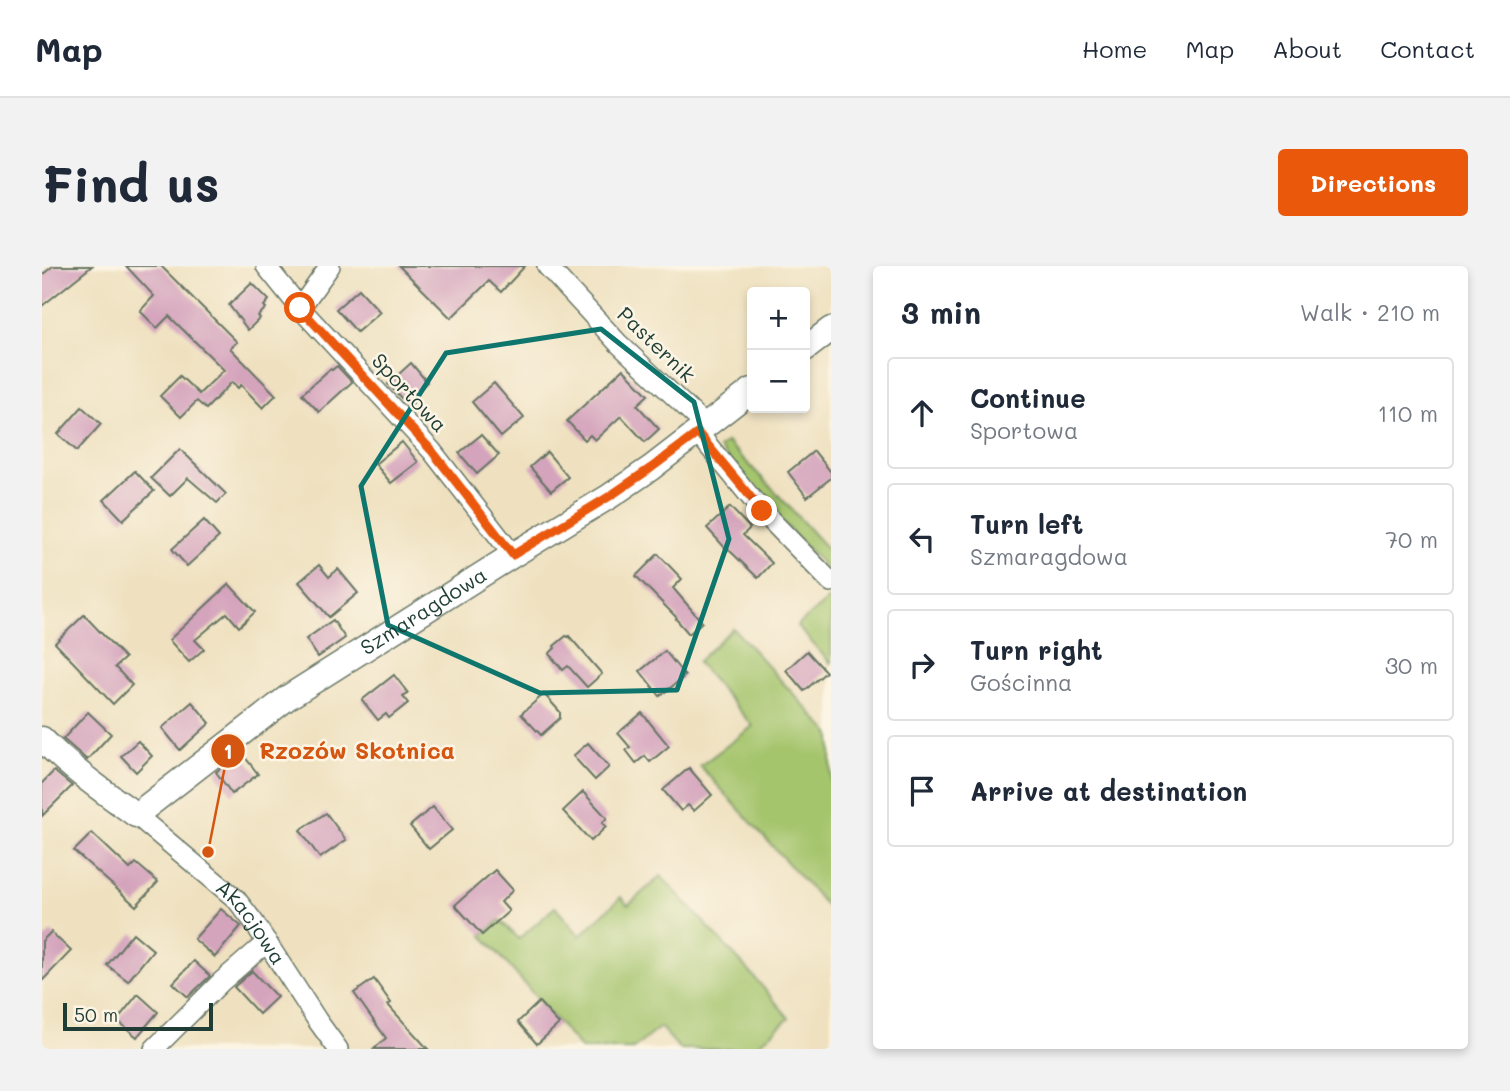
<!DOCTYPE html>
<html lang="en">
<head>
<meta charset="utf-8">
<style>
	body { margin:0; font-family:Mali,sans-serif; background:#f2f2f3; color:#1f2937 }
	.controls { position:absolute; right:21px; top:21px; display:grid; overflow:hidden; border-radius:7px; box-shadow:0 4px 10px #0003 }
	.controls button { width:63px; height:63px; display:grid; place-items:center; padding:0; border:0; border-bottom:2px solid #e0e1e3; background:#fff; color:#1f2937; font:35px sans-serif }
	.scale { position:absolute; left:21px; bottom:18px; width:150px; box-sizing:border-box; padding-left:7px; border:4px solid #1f3d34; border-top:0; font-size:19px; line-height:24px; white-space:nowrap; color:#1f3d34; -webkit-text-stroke:5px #fcf5e5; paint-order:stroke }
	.stop { position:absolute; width:21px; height:21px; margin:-16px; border:5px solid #ea580c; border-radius:50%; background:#fff }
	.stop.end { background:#ea580c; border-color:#fff; box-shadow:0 2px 7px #0008 }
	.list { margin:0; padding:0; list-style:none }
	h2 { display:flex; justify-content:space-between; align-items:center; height:91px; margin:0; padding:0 28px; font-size:30px }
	h2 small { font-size:23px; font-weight:400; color:#747a83 }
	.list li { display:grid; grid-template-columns:46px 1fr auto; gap:21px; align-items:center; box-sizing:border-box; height:112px; margin:0 14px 14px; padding:0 14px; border:2px solid #e0e1e3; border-radius:7px }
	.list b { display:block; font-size:26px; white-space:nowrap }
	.list p { margin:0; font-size:23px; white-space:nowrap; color:#747a83 }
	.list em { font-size:23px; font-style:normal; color:#747a83 }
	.icon { flex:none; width:38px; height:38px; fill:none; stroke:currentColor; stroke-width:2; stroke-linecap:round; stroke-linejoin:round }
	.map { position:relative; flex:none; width:789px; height:783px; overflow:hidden; border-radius:7px }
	header { display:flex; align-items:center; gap:42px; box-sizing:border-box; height:98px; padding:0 35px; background:#fff; border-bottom:2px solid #e0e1e3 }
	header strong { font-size:33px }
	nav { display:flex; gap:38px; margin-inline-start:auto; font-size:24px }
	.intro { display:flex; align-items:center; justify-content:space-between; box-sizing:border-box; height:168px; padding:0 42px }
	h1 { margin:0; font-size:49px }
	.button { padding:18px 32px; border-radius:7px; background:#ea580c; color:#fff; font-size:24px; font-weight:700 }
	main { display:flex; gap:42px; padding:0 42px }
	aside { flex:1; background:#fff; border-radius:7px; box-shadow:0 4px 10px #0003 }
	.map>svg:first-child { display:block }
	.green { fill:#a5c56d; stroke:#628150; stroke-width:2 }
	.building { fill:#d4a3bc }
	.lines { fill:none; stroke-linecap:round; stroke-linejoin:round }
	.minor-casing { stroke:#687665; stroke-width:22 }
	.tertiary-casing { stroke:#687665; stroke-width:27 }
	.minor { stroke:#fff; stroke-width:19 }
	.tertiary { stroke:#fff; stroke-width:24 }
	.route { stroke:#ea580c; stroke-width:9 }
	.marked { fill:none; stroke:#0f766e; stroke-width:5; stroke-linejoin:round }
	.labels { text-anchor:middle; stroke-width:5; stroke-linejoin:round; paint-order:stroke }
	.street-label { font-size:21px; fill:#1f3d34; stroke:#fcf5e5 }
	.leader { fill:none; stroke:#d45610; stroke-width:2.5 }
	.callout-dot { fill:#d45610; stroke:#fcf5e5; stroke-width:2.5 }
	.mark-label { font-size:21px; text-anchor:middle; font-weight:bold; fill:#fff }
	.callout-label { font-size:23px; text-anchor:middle; font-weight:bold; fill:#d45610; stroke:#fcf5e5; stroke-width:5; stroke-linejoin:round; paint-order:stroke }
</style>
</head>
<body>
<header>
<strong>Map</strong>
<nav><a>Home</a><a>Map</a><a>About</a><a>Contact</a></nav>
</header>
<div class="intro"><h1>Find us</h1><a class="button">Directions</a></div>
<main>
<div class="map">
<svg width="789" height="783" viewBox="0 0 789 783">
	<rect width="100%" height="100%" fill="#fcf5e5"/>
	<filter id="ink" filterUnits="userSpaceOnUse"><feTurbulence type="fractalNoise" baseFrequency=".0143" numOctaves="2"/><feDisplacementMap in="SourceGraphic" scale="14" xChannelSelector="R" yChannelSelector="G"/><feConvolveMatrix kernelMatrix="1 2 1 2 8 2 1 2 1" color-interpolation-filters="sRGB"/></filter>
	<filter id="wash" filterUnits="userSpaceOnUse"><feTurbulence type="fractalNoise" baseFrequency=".00686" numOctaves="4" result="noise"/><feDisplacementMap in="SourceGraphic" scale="28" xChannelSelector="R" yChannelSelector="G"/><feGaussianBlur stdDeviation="1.57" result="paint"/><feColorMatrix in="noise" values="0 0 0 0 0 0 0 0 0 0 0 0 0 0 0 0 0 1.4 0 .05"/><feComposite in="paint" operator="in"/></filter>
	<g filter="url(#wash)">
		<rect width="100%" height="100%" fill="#efe1c0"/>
		<g class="green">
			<polygon points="685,176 730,222 789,287 789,307 725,240 677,182"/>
			<polygon points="789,331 789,398 755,360"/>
			<polygon points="691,362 789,469 789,645 658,500 711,460 655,396"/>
			<polygon points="619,610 707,705 747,752 711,783 638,783 618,761 591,783 539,783 440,669 458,654 477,673 513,641 538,670 579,631 586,639"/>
		</g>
		<g id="blocks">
			<g class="building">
				<polygon points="11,0 50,0 0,40 0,9"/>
				<polygon points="84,0 119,0 195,76 188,82 234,129 221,142 199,119 196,122 190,116 164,143 155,135 139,151 118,130 138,110 157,128 182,104 127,50 115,62 98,45 112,30"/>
				<polygon points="357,0 483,0 459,26 447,15 409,52"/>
				<polygon points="210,17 227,34 222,40 224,42 216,50 218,52 206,64 187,39"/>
				<polygon points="317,23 338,46 315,66 294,43"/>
				<polygon points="369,97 385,116 363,136 346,118"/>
				<polygon points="295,100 310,116 277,146 260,128 288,103 290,104"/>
				<polygon points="581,103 606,129 595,139 617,163 603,176 579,150 553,174 548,169 543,174 525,155"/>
				<polygon points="452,117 482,152 459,171 430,136"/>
				<polygon points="40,141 59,158 35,185 16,168"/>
				<polygon points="439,169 457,189 435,208 417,187"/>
				<polygon points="360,176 376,196 349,217 333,198"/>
				<polygon points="138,183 184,228 175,237 146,212 128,230 109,212"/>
				<polygon points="772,185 789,206 789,212 765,231 746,206"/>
				<polygon points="505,186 526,211 509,225 488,201"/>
				<polygon points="93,205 112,225 81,254 62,234"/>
				<polygon points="688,241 708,262 701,269 730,297 716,312 686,283 685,284 665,262"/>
				<polygon points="162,254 177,271 145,300 130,283"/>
				<polygon points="616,288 640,313 631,322 660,356 647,368 634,353 635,352 594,310"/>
				<polygon points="277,299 287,311 296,303 316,327 287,351 257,316"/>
				<polygon points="187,318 213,346 197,361 185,347 153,374 162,383 147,396 127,374"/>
				<polygon points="42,349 83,392 73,401 90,419 71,438 13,377"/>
				<polygon points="291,354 303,372 276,391 264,373"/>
				<polygon points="524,370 526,371 527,370 560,408 545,421 526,400 521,404 507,388 513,382 512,380"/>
				<polygon points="623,385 643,410 618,430 598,405"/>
				<polygon points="765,385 784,406 762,425 744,404"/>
				<polygon points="352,409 366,427 361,431 366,437 347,452 344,448 336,454 320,434"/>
				<polygon points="502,428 518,446 518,452 499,469 479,448"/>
				<polygon points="150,436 168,457 138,484 120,462"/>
				<polygon points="46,446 69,468 45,494 21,473"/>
				<polygon points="600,447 627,480 608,496 603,490 594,497 584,484 588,481 576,467"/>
				<polygon points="96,475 110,490 94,506 79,490"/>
				<polygon points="546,477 567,501 553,514 531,490"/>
				<polygon points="199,486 216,508 190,528 174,506"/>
				<polygon points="647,502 670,529 652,545 646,539 639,545 621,524"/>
				<polygon points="12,505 30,520 0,550 0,517"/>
				<polygon points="541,526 565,552 560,557 564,561 549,575 521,545"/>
				<polygon points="391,541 410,564 387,583 368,560"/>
				<polygon points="284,547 304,574 278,592 258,564"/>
				<polygon points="50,567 88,603 94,597 116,616 94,640 32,585"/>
				<polygon points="453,604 471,624 459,636 467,645 440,669 413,639"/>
				<polygon points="179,643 199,660 173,691 152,673"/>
				<polygon points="9,666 29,685 0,715 0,675"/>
				<polygon points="91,667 111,684 86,715 65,699"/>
				<polygon points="152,695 168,710 146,731 131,717"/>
				<polygon points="210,705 235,731 217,748 192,721"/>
				<polygon points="332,713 349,737 346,739 386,783 332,783 344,772 312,727"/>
				<polygon points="96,728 116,746 95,771 75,754"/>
				<polygon points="497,736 517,758 495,778 476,756"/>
			</g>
		</g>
	</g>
	<g filter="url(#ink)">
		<use href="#blocks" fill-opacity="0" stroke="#687665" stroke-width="2"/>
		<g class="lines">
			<defs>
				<g id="minor">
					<polyline points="224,0 258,42 390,185 471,289"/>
					<polyline points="505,0 576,77 664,160"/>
					<polyline points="258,42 288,0"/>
					<polyline points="656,167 720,245 789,316"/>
					<path id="s1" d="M94,549L194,633L211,655L275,754L296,783"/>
					<polyline points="112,783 179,716 225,676"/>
				</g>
				<g id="tertiary">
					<polyline points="763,83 789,63"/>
					<path id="s2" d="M0,473C29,503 61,525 94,549L245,432L471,289L568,230L609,202L710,124"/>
				</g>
			</defs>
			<use href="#minor" class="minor-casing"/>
			<use href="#tertiary" class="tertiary-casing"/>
			<use href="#minor" class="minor"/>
			<use href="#tertiary" class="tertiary"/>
		</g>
	</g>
	<g class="lines" filter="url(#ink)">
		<polyline class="route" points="258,42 390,185 471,289 568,230 609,202 656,167 720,245"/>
	</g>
	<path class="marked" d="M559,63L652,136L687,273L635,424L498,427L346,359L319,220L404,87Z"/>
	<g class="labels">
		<g class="street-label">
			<text transform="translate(614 79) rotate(44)" y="7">Pasternik</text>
			<text transform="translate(367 127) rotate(47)" y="7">Sportowa</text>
			<text dy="7" stroke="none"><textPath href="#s2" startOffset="474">Szmaragdowa</textPath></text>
			<text dy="7" stroke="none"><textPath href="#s1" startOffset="158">Akacjowa</textPath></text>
		</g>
	</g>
	<path class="leader" d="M166 586L186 485"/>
	<g class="callout-dot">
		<circle cx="166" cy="586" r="7"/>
		<circle cx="186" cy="485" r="18"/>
	</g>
	<g class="mark-label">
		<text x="186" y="493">1</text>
	</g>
	<g class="callout-label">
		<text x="315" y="493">Rzozów Skotnica</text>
	</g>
</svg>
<div class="controls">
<button>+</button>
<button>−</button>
</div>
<div class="scale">50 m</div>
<div class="stop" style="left:258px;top:42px"></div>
<div class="stop end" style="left:720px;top:245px"></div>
</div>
<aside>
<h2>3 min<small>Walk · 210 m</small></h2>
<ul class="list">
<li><svg class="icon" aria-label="ahead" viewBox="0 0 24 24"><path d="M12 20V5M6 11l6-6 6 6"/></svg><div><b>Continue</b><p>Sportowa</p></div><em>110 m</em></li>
<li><svg class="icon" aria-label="left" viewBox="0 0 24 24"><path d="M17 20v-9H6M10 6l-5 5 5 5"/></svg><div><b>Turn left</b><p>Szmaragdowa</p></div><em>70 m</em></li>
<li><svg class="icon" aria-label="right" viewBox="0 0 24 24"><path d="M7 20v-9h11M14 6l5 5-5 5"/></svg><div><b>Turn right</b><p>Gościnna</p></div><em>30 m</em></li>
<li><svg class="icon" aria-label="arrive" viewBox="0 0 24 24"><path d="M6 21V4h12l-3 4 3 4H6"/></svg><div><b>Arrive at destination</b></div></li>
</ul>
</aside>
</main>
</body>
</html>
